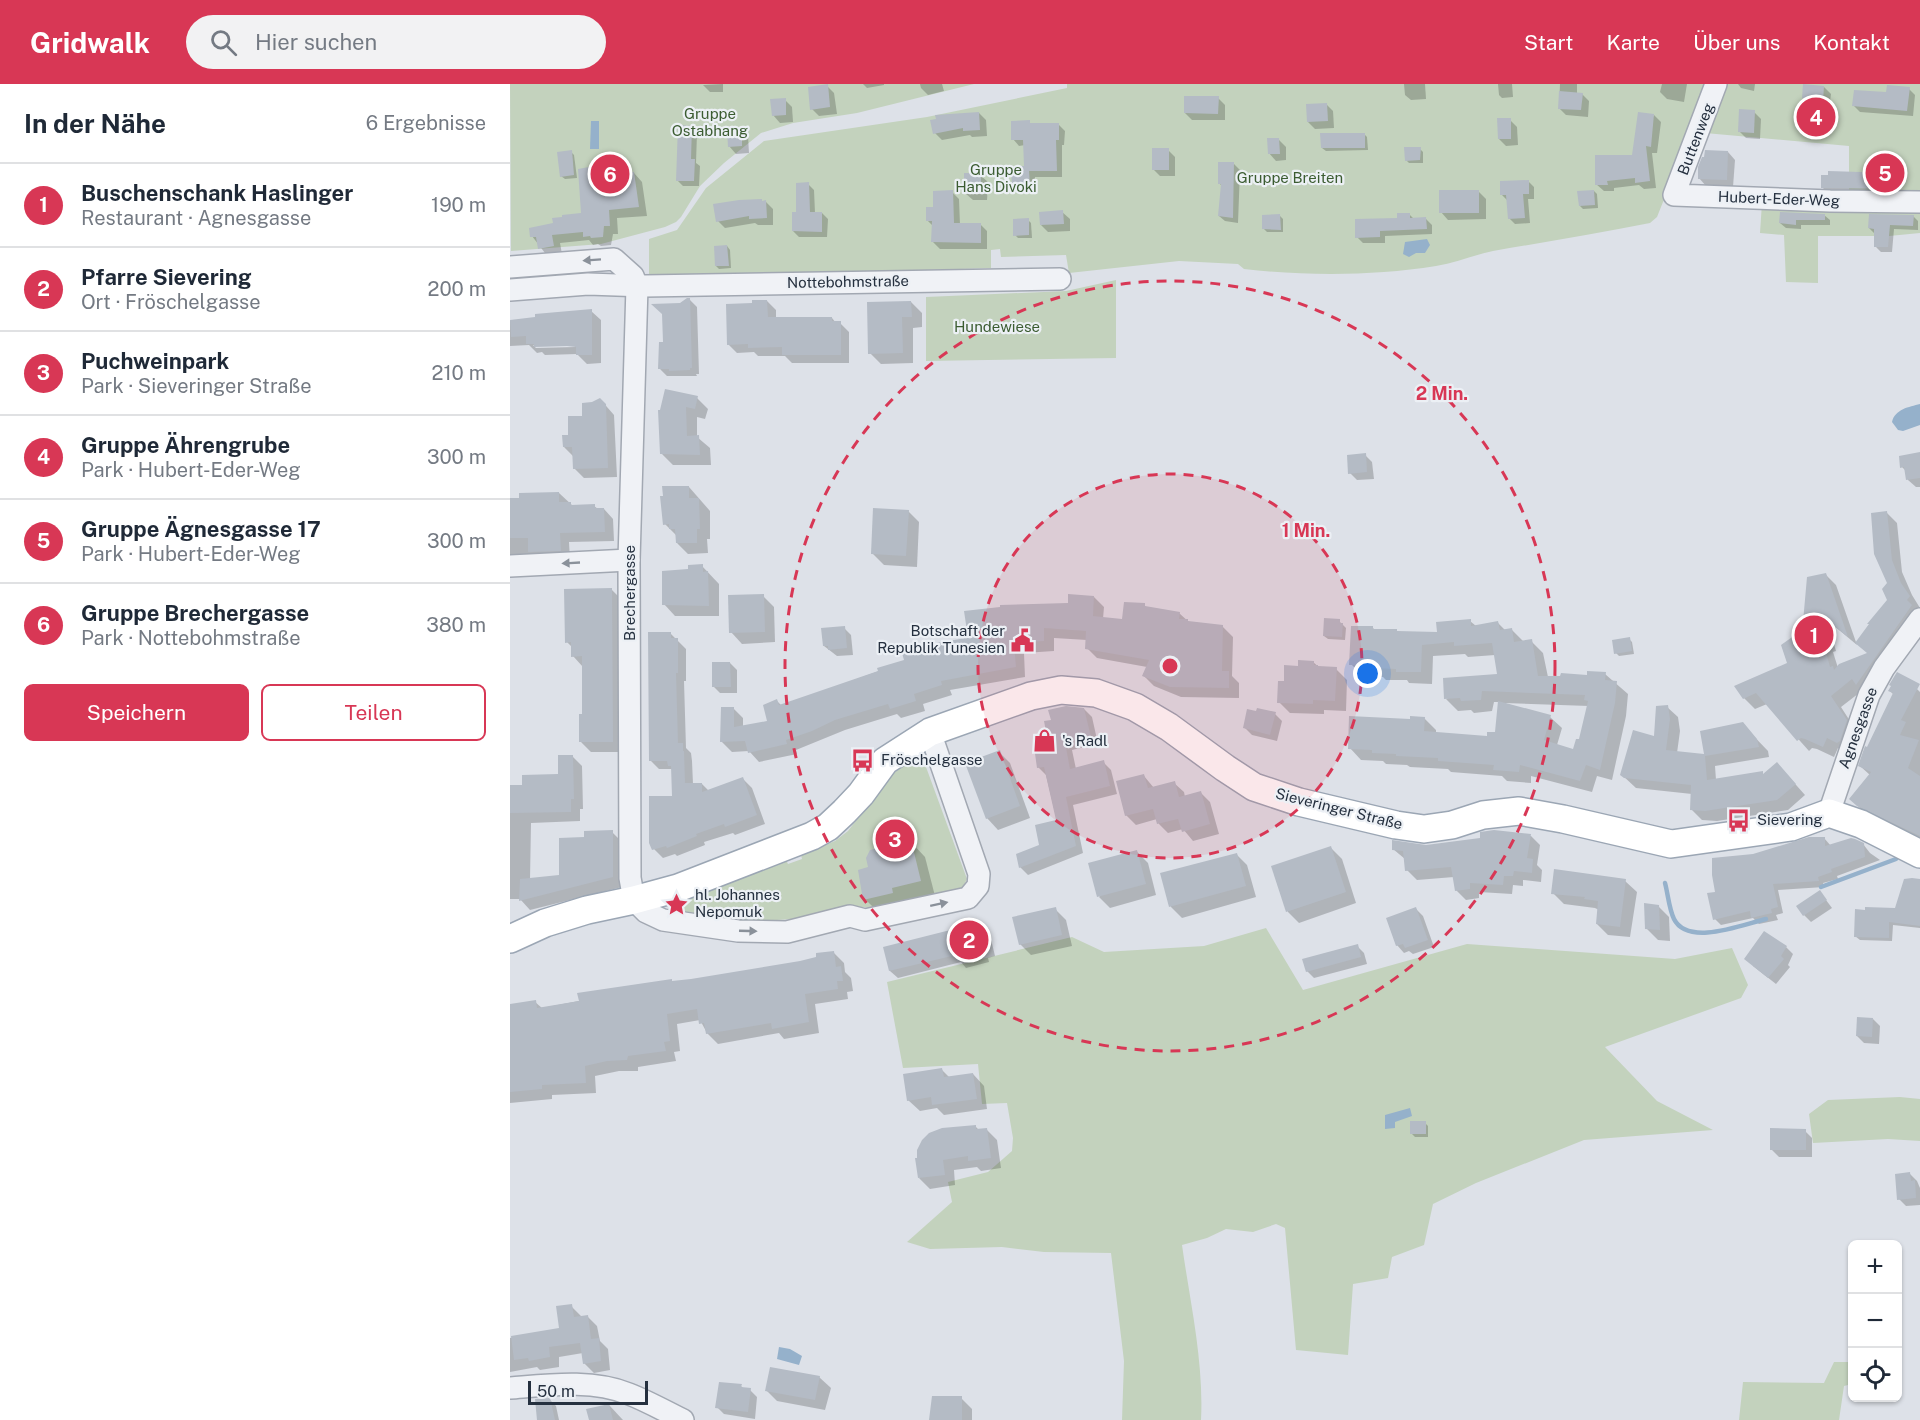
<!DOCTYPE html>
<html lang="de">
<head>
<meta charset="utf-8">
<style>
	body { margin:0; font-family:"Public Sans",sans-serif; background:#f2f2f3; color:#1f2937 }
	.controls { position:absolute; right:18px; bottom:18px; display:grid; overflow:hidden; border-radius:9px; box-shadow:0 2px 4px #0004 }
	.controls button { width:54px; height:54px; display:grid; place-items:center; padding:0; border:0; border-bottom:2px solid #e0e1e3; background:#fff; color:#1f2937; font:30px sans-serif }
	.scale { position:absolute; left:18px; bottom:15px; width:120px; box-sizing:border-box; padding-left:6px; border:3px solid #25303f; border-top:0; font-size:16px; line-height:21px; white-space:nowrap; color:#25303f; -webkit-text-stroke:4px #ecf0f5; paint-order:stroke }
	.you { position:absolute; left:858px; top:590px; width:21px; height:21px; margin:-15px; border:4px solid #fff; border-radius:50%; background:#1a73e8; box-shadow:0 0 0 9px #1a73e833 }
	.badge { display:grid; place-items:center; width:39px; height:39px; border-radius:50%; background:#d83755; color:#fff; font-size:20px; font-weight:700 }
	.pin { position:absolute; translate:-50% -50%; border:3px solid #fff; box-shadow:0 2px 6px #0006 }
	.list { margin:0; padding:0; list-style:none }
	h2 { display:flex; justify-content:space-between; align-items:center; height:78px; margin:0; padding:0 24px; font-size:26px }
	h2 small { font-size:20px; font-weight:400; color:#747a83 }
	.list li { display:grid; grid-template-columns:39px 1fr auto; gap:18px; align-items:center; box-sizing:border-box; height:84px; padding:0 24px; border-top:2px solid #e0e1e3 }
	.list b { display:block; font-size:22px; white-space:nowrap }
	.list p { margin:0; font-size:20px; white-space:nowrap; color:#747a83 }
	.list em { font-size:20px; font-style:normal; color:#747a83 }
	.actions { display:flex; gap:12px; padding:18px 24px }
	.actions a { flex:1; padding:14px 0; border:2px solid #d83755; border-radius:9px; text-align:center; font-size:21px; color:#d83755 }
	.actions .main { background:#d83755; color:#fff }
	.icon { flex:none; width:33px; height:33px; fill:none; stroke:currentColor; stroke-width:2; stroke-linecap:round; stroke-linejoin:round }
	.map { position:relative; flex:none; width:1410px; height:1336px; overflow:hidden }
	header { display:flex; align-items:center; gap:36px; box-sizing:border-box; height:84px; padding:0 30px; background:#d83755; color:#fff }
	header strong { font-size:28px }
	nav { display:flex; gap:33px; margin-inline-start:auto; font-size:21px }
	.search { width:420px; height:54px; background:#f2f2f3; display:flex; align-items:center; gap:15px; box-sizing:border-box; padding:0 21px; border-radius:33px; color:#747a83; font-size:22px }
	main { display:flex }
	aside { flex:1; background:#fff }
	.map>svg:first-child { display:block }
	.green { fill:#c3d2bd }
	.water { fill:#95b1cb }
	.shadow { fill:#0003; fill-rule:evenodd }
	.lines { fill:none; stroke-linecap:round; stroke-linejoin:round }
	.stream { stroke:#95b1cb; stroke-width:4.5 }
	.building { fill:#b4bbc5 }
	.minor-casing { stroke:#a2a8b2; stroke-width:24 }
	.major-casing { stroke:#9ba6b4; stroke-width:30 }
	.minor { stroke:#f0f2f6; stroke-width:21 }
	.major { stroke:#fff; stroke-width:27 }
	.oneway { fill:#8a919a }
	.ring { fill:none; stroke:#d83755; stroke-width:3; stroke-dasharray:10 8 }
	.labels { text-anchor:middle; stroke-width:4.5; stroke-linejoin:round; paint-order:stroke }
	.park-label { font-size:15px; fill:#3b5c31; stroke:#ecf0f5 }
	.street-label { font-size:15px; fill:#25303f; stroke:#ecf0f5 }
	.poi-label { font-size:15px; fill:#25303f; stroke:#ecf0f5; text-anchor:start }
	.centre { fill:#d83755; stroke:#ecf0f5; stroke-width:3 }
	.ring-label { font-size:18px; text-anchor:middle; font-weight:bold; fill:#d83755; stroke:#ecf0f5; stroke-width:4.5; stroke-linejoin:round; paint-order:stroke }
</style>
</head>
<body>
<header>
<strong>Gridwalk</strong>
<div class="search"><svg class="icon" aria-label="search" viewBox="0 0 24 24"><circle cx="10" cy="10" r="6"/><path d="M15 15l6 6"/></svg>Hier suchen</div>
<nav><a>Start</a><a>Karte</a><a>Über uns</a><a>Kontakt</a></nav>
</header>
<main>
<aside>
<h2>In der Nähe<small>6 Ergebnisse</small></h2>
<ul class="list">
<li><span class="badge">1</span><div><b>Buschenschank Haslinger</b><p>Restaurant · Agnesgasse</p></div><em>190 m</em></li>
<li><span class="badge">2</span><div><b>Pfarre Sievering</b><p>Ort · Fröschelgasse</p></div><em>200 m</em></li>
<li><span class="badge">3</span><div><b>Puchweinpark</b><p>Park · Sieveringer Straße</p></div><em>210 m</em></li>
<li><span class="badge">4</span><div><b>Gruppe Ährengrube</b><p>Park · Hubert-Eder-Weg</p></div><em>300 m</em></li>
<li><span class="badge">5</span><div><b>Gruppe Ägnesgasse 17</b><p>Park · Hubert-Eder-Weg</p></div><em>300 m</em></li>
<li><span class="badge">6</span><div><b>Gruppe Brechergasse</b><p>Park · Nottebohmstraße</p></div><em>380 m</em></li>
</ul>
<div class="actions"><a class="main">Speichern</a><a>Teilen</a></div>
</aside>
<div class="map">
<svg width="1410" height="1336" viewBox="0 0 1410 1336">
	<rect width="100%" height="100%" fill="#dde1e8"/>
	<g class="green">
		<polygon points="0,0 464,0 347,29 283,39 251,49 214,79 190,102 171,133 166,138 155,143 91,160 1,167"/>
		<path d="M557,0H1200L1147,133L1140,139C1088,149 1036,158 983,167C964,171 945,179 926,182C863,192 797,192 734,185L728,180L669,177L559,189L556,171L491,173L490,165L481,166V184L418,186L417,192L251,190L250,192L139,195V155L167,146L196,104L254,57L417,33L557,4Z"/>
		<polygon points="1213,0 1410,0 1410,149 1379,152 1308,152 1308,199 1276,198 1274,151 1250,149 1252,119 1339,113 1339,62 1195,49"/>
		<polygon points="606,196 606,274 416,277 416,213 556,207"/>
		<polygon points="409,671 412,672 457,795 452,805 363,824 338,822 297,834 236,838 160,826 159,818 276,776 278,780 292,775 291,771 325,757 338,747 381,691"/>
		<path d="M756,844L793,906L957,860L1165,875L1222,864L1238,901L1231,914L1095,963L1147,1017L1203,1046L1074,1056L966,1099L923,1120L914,1161L882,1173L878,1194L843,1200L838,1271L786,1266L775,1144L766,1140L743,1148L716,1145L697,1154L672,1161C680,1218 694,1278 691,1336H612L614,1277L601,1169L534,1168L492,1163L420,1165L397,1158L442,1118L438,1098L478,1088L502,1067L503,1054L497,1019L472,1020L468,980L393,984L377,898L562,853L594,868L694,862Z"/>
		<polygon points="1390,1013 1410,1015 1410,1057 1378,1055 1303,1059 1299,1030 1318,1016"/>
		<polygon points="1324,1278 1342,1278 1342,1300 1334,1302 1329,1336 1229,1336 1233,1298 1314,1299"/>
	</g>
	<g class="water">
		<polygon points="81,37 89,37 89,65 80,65"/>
		<polygon points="917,155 920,161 915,169 906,169 899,173 893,170 895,158"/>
		<path d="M1410,320V341L1393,347L1388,346L1382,338C1385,325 1399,323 1410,320Z"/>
		<polygon points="900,1024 902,1032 885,1038 885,1044 875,1045 875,1031"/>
		<polygon points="269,1263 280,1265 292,1272 289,1281 267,1275"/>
	</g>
	<g class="shadow">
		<polygon points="213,0 213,8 200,8 193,1"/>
		<polygon points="353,0 374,0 374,1 357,4"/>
		<polygon points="410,0 432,0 434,7 418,11 411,4"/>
		<polygon points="894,0 915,0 916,15 901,16 895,11"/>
		<polygon points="988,0 1002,0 1003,13 992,14 989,11"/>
		<polygon points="1050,0 1067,0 1067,10 1072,10 1079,17 1078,33 1056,31 1049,24"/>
		<polygon points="1152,0 1177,0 1174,18 1157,15 1150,8"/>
		<polygon points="1228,0 1245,0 1244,7 1231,4"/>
		<polygon points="317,2 324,9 327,30 309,32 302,25"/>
		<polygon points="1314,3 1321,10 1319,25 1301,20 1294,13"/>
		<polygon points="1399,5 1405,11 1403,32 1350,28 1344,22"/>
		<polygon points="708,14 715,21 715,36 682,36 675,29"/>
		<polygon points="275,16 282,23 283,38 270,39 263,31"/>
		<polygon points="816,20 823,27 824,44 805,45 798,38"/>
		<polygon points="1244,28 1251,35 1250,55 1236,54 1229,47"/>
		<polygon points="469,29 476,36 477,52 462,53 460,51 432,56 425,49"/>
		<polygon points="1144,31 1151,38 1147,69 1142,69 1146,104 1134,105 1129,101 1104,104 1104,107 1094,107 1086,100 1124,73"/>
		<polygon points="1000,36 1007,43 1008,61 996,62 989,55"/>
		<polygon points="549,41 555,47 554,61 552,61 552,93 525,93 525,108 509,108 503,102 515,84 515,61 509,62 503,55"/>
		<polygon points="181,43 187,49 186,79 190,82 189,102 173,102 167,96"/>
		<polygon points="231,45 238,52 239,69 226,70 219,62"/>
		<polygon points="854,50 857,53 858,66 816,67 812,64"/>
		<polygon points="769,56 776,63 776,76 766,77 759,69"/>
		<polygon points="910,65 913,68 913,79 899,79 896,76"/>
		<polygon points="658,66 665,73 665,92 650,92 643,85"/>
		<polygon points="61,68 64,71 67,94 55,95 51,92"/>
		<polygon points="1218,68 1225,76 1223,103 1196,102 1189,94"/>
		<polygon points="724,80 730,86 728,139 715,137 709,132 712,102 709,99"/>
		<polygon points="96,81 104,90 124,89 132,98 137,132 107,134 108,150 103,150 101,161 91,162 88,160 83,161 79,156 50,159 52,170 38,173 22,152 73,130"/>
		<polygon points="1382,90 1389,97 1389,106 1395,111 1319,110 1312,103"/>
		<polygon points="470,91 478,98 477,116 463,116 455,109"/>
		<polygon points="1018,97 1024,103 1024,115 1018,115 1020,139 1005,140 999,134 997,116 992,111"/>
		<polygon points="298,100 304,106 305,129 312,129 318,135 317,153 289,153 283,147"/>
		<polygon points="1084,107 1087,110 1088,124 1073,125 1070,122"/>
		<polygon points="442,108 449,115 450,141 470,140 477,147 477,165 430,165 423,158 423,142 417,136 425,124"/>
		<polygon points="969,108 976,115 976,135 938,136 931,128"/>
		<polygon points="253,118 256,118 263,125 263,141 248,141 245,139 215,144 208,137"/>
		<polygon points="552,128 560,135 560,147 538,148 531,141"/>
		<polygon points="1271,129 1314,131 1320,136 1320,141 1291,141 1291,145 1276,144 1270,139"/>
		<polygon points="899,130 904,135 916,135 922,141 922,150 875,152 875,159 853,159 847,153"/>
		<polygon points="770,132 773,135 773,148 757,148 754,145"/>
		<polygon points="1403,132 1408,137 1408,146 1384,145 1382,168 1371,168 1366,163 1364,149 1359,144"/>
		<polygon points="518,136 521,139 522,154 508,154 505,151"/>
		<polygon points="217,162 220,166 221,184 209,185 206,182"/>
		<polygon points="180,216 187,223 189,290 186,290 187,292 157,292 150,285 154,260 171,220"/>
		<polygon points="257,217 266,226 266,234 322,234 326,239 330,239 339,248 339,279 282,279 275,272 248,272 244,268 227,269 218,260 244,221"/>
		<polygon points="401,218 412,229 412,243 403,244 403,279 371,280 360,269"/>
		<path d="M81,227L91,236V279L77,280L67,270L35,271L32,268L27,269L19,261L0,262V237H16ZM65,260V263L26,264L23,261Z"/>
		<polygon points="187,314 198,325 195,335 187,333 187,353 200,364 201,381 163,381 152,370 150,327"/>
		<polygon points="90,315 104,331 107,393 74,394 64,384 64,373 54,363 59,353 82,319"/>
		<polygon points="1410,370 1410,403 1406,403 1398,396 1397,388 1392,383"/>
		<polygon points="855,371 862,378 864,395 847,396 840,389"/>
		<polygon points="179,403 200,427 200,455 197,455 198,469 178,470 167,459 166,451 155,440"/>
		<polygon points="49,409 63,422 84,422 88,425 94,425 103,435 104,457 59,458 60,476 0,478 0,416"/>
		<polygon points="398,427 409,438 407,483 374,481 363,470"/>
		<polygon points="1376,428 1387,439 1392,488 1402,511 1410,524 1353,606 1331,623 1347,648 1338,669 1328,664 1324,673 1307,665 1302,664 1299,667 1257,620 1245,625 1234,614 1279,579 1286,552 1295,539 1315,490 1326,501 1347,561 1317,536 1326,567 1323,568 1328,584 1358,570 1379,516"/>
		<polygon points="192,482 209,500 209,532 165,532 154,520 180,486"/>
		<polygon points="101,505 112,516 113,668 81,668 71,658 73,632 73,583 63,572 62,563 57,558"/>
		<polygon points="253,512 264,523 265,558 232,560 221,548"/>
		<polygon points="584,513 594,523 593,535 613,537 634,521 637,524 669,529 680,539 712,542 723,553 722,592 729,599 729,614 671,613 644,602 633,591 637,583 587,574 577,564 577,556 544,554 544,567 514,569 515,593 440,606 442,611 413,620 415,627 391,634 387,630 335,646 286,666 287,670 249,678 239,667 222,668 211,657 223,624 233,634 233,643 258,638 267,617 272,622 458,555"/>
		<polygon points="829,537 836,544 835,556 818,555 814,552"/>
		<path d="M960,537L966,542L988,539L995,546L1001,545L1013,557H1021L1033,569L1038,593L1095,590L1118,610L1116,632L1102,696L1087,692L1082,708L1021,692V699L997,697L992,692L941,688L938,685L900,683L897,681L876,680L873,677L851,676L840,664L901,636L914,634L926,646V649L978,654L986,650L989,618H984L982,627L964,629L961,626L948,627L936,615L989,591L985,571L958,573L955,570L923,572L922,600L899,599L897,596H876L873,593L853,592L841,580L863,544L865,546L888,549L929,550ZM994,619L1079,622L1070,657L1064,667L1047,661L1052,644L1040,633Z"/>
		<polygon points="334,544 341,551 343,571 327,572 314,562"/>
		<polygon points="161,550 176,565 176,597 174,597 176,664 181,669 182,677 183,700 192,700 199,707 233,695 242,704 255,740 225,751 223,749 194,758 195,761 167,772 165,770 153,774 144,765 163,714 163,685 149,685 140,676"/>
		<polygon points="1119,555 1122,558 1124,570 1109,572 1106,569"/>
		<polygon points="803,578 810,584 826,585 837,596 836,627 814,626 814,630 780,629 769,618 775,599 789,583"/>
		<polygon points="220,579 227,586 227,609 210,609 203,602"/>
		<polygon points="1397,595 1410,608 1410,761 1360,734 1341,715 1360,691 1350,682 1384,611 1380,607"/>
		<polygon points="1157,623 1168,633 1170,647 1167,669 1196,671 1232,640 1258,667 1259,673 1205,682 1206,696 1252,689 1254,691 1279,693 1295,711 1278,726 1207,737 1192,736 1182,726 1182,710 1126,704 1112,691 1145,654"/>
		<polygon points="574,625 582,633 588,660 562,666 566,685 593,678 601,686 607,710 563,721 573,769 518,791 510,783 531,762 547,737 536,691 528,683 539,654"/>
		<polygon points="765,630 772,637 767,657 742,651 735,644"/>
		<polygon points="489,668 500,679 520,734 488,746 477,734"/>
		<polygon points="62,672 72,682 73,725 70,725 70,737 21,739 20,796 51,793 76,754 102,748 112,758 112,803 20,826 10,815 0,815 0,702 13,702 50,692"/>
		<polygon points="634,692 644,704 664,699 674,708 675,713 691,709 700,718 709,750 683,757 673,745 658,749 649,740 647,735 626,741 616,731"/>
		<polygon points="1021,752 1030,761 1027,781 1032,786 1031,798 1013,796 1013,802 1003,801 1002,810 969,808 969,814 956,816 946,806 944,793 907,796 897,786 895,775 883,765"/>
		<polygon points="1314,754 1321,762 1353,760 1360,769 1370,776 1327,792 1328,795 1313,799 1314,803 1268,806 1273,829 1266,831 1268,836 1249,840 1243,834 1211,841 1205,835 1207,809 1243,772"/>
		<polygon points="401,758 415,773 425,812 370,830 355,815 360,784"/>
		<polygon points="821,764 832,775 846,819 789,839 778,828 763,783"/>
		<polygon points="627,768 638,779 646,811 600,824 589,813"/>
		<polygon points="726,770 737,781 746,813 672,834 661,823 652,790"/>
		<polygon points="1115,797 1127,808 1120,853 1098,851 1087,840 1089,826 1085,824 1054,820 1043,809"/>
		<polygon points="1410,797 1410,844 1383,841 1382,857 1350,856 1345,852 1386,826"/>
		<polygon points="1310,808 1322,824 1301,838 1294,831"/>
		<polygon points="1148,822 1159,833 1160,857 1148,856 1136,844"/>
		<polygon points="545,825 556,836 562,862 521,871 510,860"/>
		<polygon points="906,825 913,832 924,863 903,870 899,867 894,869 887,861"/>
		<polygon points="472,840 479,847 485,872 478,874 479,878 456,884 451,878 388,894 380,887 375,864"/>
		<polygon points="847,862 854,869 857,880 804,894 797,887"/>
		<polygon points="1276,863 1283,870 1278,881 1280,883 1266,900 1243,882"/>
		<polygon points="323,868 334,879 335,888 341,894 343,907 337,908 338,915 305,920 309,949 274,955 269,949 208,960 197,949 190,936 167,940 170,967 164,968 166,977 128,983 128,987 109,987 85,992 86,1009 42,1011 42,1015 0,1019 0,921 25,918 32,924 163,899 290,879"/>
		<polygon points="1363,935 1370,942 1369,960 1354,959 1347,952"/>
		<polygon points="432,986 440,994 463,990 474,1002 477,1025 434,1031 427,1024 410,1027 398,1016"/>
		<polygon points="915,1039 918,1042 918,1053 905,1053 902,1050"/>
		<polygon points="466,1043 469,1046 476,1045 487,1056 491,1084 471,1087 467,1083 444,1086 445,1101 420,1105 409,1094"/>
		<polygon points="1295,1047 1302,1054 1302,1073 1269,1073 1262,1066"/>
		<polygon points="1400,1090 1407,1097 1410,1104 1410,1121 1396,1122 1389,1115"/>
		<polygon points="61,1222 72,1233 77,1232 87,1242 90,1257 98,1265 100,1286 84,1289 74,1279 73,1269 49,1273 49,1283 30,1286 27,1283 0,1288 0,1254 51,1245"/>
		<polygon points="309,1293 321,1304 315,1326 267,1317 256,1306"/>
		<polygon points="231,1302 234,1305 240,1306 247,1313 245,1335 214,1330 207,1323"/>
		<polygon points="451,1314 462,1325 462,1336 420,1336"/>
		<polygon points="39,1315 46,1322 49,1336 31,1336"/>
		<polygon points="99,1321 113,1336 80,1336"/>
	</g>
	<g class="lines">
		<g class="stream">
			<path d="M1155,799C1158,810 1159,825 1164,835C1178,863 1234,840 1256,835"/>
			<polyline points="1311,803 1386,775"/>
		</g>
	</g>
	<g class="building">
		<polygon points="318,0 320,23 300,26 298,3"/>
		<polygon points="1293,0 1314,2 1313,19 1292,14"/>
		<polygon points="1377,1 1400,3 1397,27 1342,22 1344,6 1376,8"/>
		<polygon points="1049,7 1073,9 1071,26 1048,25"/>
		<polygon points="674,12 709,12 708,30 674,29"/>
		<polygon points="276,14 276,31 262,32 260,15"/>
		<polygon points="817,19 818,37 797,38 796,20"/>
		<polygon points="1229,25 1245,26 1244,49 1228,48"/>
		<polygon points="469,28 470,46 453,47 453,44 423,50 420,36 426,35 425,31"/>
		<polygon points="1128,28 1144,30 1141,63 1136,62 1140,97 1125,99 1125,94 1097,97 1098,101 1085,101 1085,71 1122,71"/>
		<polygon points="987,34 1001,34 1001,55 988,55"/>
		<polygon points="520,36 520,39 549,39 549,56 546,56 547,87 519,87 520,102 502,102 501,83 514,82 513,56 501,56 501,37"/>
		<polygon points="168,41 182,42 181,75 185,75 184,97 166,97"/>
		<polygon points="232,43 232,62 218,63 217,44"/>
		<polygon points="810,49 855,49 855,64 811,64"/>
		<polygon points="757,54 769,54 770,70 758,70"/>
		<polygon points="894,63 911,63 910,76 895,77"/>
		<rect x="642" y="64" width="17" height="22"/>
		<polygon points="62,66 64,91 50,93 47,68"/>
		<polygon points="1195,66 1218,67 1217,96 1188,95 1188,83 1192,73 1194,73"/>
		<polygon points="708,78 724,78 723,134 708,132 711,100 708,100"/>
		<polygon points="96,80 97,90 124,88 129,123 99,126 100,142 94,142 93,153 81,154 80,152 73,153 73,148 42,151 44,162 28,165 26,153 20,153 19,144 43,139 42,134 52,133 52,131 71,129 68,85"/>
		<polygon points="1318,87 1383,89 1382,104 1391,105 1311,104 1311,91 1318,91"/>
		<rect x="454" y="89" width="17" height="21"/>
		<polygon points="1019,96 1019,110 1013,110 1015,134 998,135 996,111 990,111 990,97"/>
		<polygon points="299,98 300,128 312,128 312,148 282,147 282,128 286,128 286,99"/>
		<polygon points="443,106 444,139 471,139 471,159 421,158 422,137 416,137 416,123 423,123 423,107"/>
		<rect x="929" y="106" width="40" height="23"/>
		<polygon points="1084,106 1085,121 1069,122 1067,107"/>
		<polygon points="252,115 252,117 256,116 257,134 239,135 239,132 206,138 203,120 229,116"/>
		<polygon points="553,126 554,140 530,141 529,128"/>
		<polygon points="1270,128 1315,130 1315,136 1286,136 1286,141 1269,139"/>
		<polygon points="887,129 900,129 900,134 916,133 917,145 870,147 870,153 845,154 845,135 887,134"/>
		<polygon points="770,130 771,146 752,145 752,131"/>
		<polygon points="1359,130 1404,131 1403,142 1380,141 1378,163 1364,163 1364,145 1358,144"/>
		<polygon points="519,134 519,151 503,152 503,135"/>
		<polygon points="217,161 219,182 205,182 204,162"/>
		<polygon points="177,214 180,214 182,284 180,284 180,286 159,287 159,285 148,285 149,258 153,258 152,230 141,220 170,219"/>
		<polygon points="242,216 257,216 258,233 322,233 322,237 331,237 331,271 272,271 272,263 238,264 238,260 217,261 216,220 242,219"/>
		<polygon points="401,217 402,233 392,233 393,269 358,270 357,218"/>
		<polygon points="82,225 82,271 66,271 66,263 57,262 24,263 24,260 16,260 16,252 1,253 0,236 25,233 25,230"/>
		<polygon points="155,305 188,312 185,325 176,323 177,352 189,351 190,371 150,370 148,326 150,326"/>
		<polygon points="90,314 96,320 98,384 63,385 62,363 53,363 52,351 58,351 58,332 72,332 72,319 82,318"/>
		<polygon points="1410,368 1410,394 1396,396 1394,383 1390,384 1389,372"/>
		<polygon points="856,369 857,388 838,390 837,371"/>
		<polygon points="152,402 179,402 179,414 189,414 190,445 187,445 187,459 166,459 165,445 159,445 159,440 153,441 150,412 153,412"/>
		<polygon points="49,408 49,418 61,418 61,421 85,420 85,424 94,424 95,448 50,449 51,467 18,468 18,454 0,454 0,414 9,414 9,409"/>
		<polygon points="363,424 399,426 396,472 361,470"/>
		<polygon points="1377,427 1382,476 1391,499 1400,512 1397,516 1402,521 1346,601 1342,595 1321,612 1337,636 1330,657 1327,659 1317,654 1313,663 1295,655 1291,654 1287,657 1246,609 1233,615 1224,602 1277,579 1271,561 1285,551 1285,538 1293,538 1297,493 1316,489 1338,553 1308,529 1316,557 1313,557 1320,583 1323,582 1324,586 1329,580 1357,569 1345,559 1359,540 1357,540 1377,516 1372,505 1377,499 1364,470 1361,429"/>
		<polygon points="193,480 193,488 198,487 199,522 152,521 152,487 178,485 178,481"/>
		<polygon points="102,504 103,658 69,658 69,630 72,630 72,572 61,573 61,558 55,559 54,505"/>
		<polygon points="254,510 255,548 219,549 218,511"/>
		<polygon points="558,510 584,512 583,532 612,535 614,518 635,519 635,522 670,528 669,535 678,535 678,537 713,541 712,587 719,587 719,604 660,603 632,592 639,576 575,565 576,547 534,544 534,557 504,559 506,583 431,597 432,601 404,610 406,617 380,625 378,620 325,636 302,647 276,656 277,660 238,669 235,657 210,658 211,623 224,623 224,643 257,637 253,621 267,615 269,621 368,587 367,584 394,576 392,569 420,560 456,554 454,548 457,547 454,527 490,523 490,521 558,519"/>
		<polygon points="814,534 830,535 830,539 833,539 832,553 813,552"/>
		<polygon points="961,535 961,542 988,537 990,546 1002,544 1004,558 1022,555 1028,592 1050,592 1051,589 1077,591 1077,587 1096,588 1095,596 1107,597 1105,619 1090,686 1076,681 1070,697 1010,681 1009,688 983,686 984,681 928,677 928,674 886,672 886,670 862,669 862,666 838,665 839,632 900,635 900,632 915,633 914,647 977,652 977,648 985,648 988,617 1041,631 1034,656 1063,665 1066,655 1069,655 1078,617 1074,616 1075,611 972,607 971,616 951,617 950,614 934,615 933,594 987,590 982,559 944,562 944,558 912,561 911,588 886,588 886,585 862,584 862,581 839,581 841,542 863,542 863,545 887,545 887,547 927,548 926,538"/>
		<polygon points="335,542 337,564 318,566 318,562 313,562 311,544"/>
		<polygon points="138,548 161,548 161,554 168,554 168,589 166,589 168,659 173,659 173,667 174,667 175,699 192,699 192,708 233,693 247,731 215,743 214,740 186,750 187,752 157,764 156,762 142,766 139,759 139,712 162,712 161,682 158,682 157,677 139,677"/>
		<polygon points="1120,553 1122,567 1104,570 1102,556"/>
		<polygon points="788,576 804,577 804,581 808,581 808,582 827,583 825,617 803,616 803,620 767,619 768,597 774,597 774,581 788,582"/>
		<polygon points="202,578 220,578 221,603 202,603"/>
		<polygon points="1387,588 1410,600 1391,636 1396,638 1390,651 1409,656 1398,684 1410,692 1410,752 1347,722 1339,715 1361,688 1348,682 1355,662 1357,663 1383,609 1378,607 1381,602 1379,601"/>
		<polygon points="1158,621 1160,635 1156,666 1194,670 1190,647 1233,638 1247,655 1249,663 1195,672 1197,696 1253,687 1253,690 1267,678 1286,700 1267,716 1195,727 1180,726 1181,701 1114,694 1110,691 1123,646 1144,652 1146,622"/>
		<polygon points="556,622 574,624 581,653 555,658 560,685 594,676 600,702 556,713 566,762 509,784 506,770 529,761 525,741 546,736 534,683 527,684 523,655 537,653 534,637 541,636 538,626"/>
		<polygon points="747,624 766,628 760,651 733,644 737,625 746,627"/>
		<polygon points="490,666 510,722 476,735 455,679"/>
		<polygon points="48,671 63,671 64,715 61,715 61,728 0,729 0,701 12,701 12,691 48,690"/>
		<polygon points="634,690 638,704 665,697 669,713 691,707 700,740 672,748 668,735 647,740 643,725 615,732 606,697"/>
		<polygon points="103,746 103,793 9,817 10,795 49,791 49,754 74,753 74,747"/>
		<polygon points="984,746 1021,750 1017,774 1023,775 1022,789 1004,787 1003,792 994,792 993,801 960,799 960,805 945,807 941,783 895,787 893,767 882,766 882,756 916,761 970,754 970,748"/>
		<polygon points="1299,753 1315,753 1315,762 1341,754 1345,755 1354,759 1355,773 1321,785 1322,788 1308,793 1309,797 1263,800 1268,823 1261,825 1262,829 1241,834 1240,827 1203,836 1197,809 1205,808 1202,791 1202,774 1243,770"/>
		<polygon points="401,756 411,797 382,804 383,809 353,816 348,786 358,783 356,774 360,766"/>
		<polygon points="821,762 836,808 776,828 761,782"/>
		<polygon points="627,766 636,800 587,813 578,779"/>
		<polygon points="727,769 736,802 659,823 650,789"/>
		<polygon points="1044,785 1116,795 1110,843 1086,840 1088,817 1074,815 1075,813 1041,810"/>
		<polygon points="1402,794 1410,795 1410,842 1379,838 1379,854 1344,853 1345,825 1355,826 1355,823 1385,824 1394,795"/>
		<polygon points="1310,806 1317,816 1293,832 1286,822"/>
		<polygon points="1134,819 1149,821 1150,846 1135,845"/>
		<polygon points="546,823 552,851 509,861 502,833"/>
		<polygon points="906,823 918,856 895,864 893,860 886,862 876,834"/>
		<polygon points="472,838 479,865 472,867 473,871 447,877 446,871 379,887 373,863"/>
		<polygon points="1254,847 1277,862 1271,872 1274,875 1258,894 1234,875"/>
		<polygon points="848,860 851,873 796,888 792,875"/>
		<polygon points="324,867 326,883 331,882 333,897 327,897 328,905 295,910 299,938 262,945 261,939 196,950 194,939 189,940 187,925 157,930 160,957 154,958 156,967 118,972 117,976 97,977 75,982 76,999 32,1001 32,1005 0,1008 0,920 26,916 27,924 69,917 67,909 162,895 162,897 181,895 290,877 306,873 306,869"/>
		<polygon points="1347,933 1363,934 1362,953 1346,952"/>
		<polygon points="432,984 434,993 463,989 467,1015 422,1021 421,1013 397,1017 393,990"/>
		<rect x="900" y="1037" width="16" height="13"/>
		<polygon points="466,1041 466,1045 477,1044 481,1074 458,1077 458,1072 433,1076 435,1091 408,1094 405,1074 407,1074 407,1066 412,1056 419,1049 432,1044"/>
		<polygon points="1260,1044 1296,1045 1296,1066 1260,1066"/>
		<polygon points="1400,1088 1401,1097 1405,1096 1406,1114 1387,1116 1385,1090"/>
		<polygon points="62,1220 64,1233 78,1231 81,1255 89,1254 91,1277 73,1280 70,1259 39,1263 40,1273 19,1277 18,1274 4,1276 1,1252 49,1244 46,1222"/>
		<polygon points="260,1283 310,1292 305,1316 255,1307"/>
		<polygon points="209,1298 232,1300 231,1303 241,1304 238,1328 205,1324"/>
		<polygon points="422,1312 452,1312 452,1336 419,1336"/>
		<polygon points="40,1314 45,1336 27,1336 25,1315"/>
		<polygon points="99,1320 103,1336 79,1336 76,1325"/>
	</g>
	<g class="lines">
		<defs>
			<g id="minor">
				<polyline points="1206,0 1164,111 1320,117 1410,118"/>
				<polyline points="0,183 104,175 123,192 127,202 119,476 120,794 124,816 136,828 153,836 228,847 277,848 340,832 355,836 458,814 468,802 469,790 420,648"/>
				<polyline points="0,206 78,200 135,202 550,195"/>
				<polyline points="0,482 119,476"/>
				<polyline points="1319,729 1359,611 1374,584 1410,535"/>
				<path d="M0,1304C38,1301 82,1295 119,1310C137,1317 155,1327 173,1336"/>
			</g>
			<polyline id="major" points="0,855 35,839 77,826 124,816 168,804 302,752 318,743 334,728 351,710 375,677 420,648 521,612 551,606 586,609 625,623 659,643 715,684 744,703 789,718 886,741 914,745 942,741 973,731 1009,727 1053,735 1161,760 1281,743 1319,729 1351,740 1410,770"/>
		</defs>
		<use href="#minor" class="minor-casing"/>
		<use href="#major" class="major-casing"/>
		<use href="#minor" class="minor"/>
		<use href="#major" class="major"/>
	</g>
	<defs><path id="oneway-solid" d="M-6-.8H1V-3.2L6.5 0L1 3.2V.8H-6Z" transform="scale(1.5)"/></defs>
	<g class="oneway">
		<use href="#oneway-solid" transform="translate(82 176) rotate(176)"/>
		<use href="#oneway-solid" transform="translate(61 479) rotate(177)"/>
		<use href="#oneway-solid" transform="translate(429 820) rotate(-12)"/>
		<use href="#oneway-solid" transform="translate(238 847) rotate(2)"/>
	</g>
	<circle cx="660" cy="582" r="192" fill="#d83755" fill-opacity=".12"/>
	<g class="ring">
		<circle cx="660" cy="582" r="192"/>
		<circle cx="660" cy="582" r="385"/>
	</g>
	<defs>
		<symbol id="civic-bare" viewBox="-9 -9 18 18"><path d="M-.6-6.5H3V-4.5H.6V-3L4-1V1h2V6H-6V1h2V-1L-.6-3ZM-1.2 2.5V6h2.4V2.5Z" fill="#d83755" stroke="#ecf0f5" stroke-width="2.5" paint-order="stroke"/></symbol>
		<symbol id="shop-bare" viewBox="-9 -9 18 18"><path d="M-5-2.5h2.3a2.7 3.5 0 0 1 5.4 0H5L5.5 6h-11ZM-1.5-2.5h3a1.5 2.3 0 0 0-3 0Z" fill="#d83755" stroke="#ecf0f5" stroke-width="2.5" paint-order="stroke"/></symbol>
		<symbol id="bus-bare" viewBox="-9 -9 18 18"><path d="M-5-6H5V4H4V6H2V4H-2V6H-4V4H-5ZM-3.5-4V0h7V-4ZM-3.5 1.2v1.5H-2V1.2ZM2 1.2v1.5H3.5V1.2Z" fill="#d83755" stroke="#ecf0f5" stroke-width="2.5" paint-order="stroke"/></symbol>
		<symbol id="sight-bare" viewBox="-9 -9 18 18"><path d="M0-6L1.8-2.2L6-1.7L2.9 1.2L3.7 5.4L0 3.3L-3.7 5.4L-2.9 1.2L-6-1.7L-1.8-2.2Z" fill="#d83755" stroke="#ecf0f5" stroke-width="2.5" paint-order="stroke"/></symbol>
	</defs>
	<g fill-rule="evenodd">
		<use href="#civic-bare" x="496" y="540" width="33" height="33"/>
		<use href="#shop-bare" x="518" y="640" width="33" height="33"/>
		<use href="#bus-bare" x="336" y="660" width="33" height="33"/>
		<use href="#bus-bare" x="1212" y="720" width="33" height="33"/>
		<use href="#sight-bare" x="150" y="804" width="33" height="33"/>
	</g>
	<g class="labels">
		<g class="park-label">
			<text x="200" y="35">Gruppe<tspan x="200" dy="17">Ostabhang</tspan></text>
			<text x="486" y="91">Gruppe<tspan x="486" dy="17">Hans Divoki</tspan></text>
			<text x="780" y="99">Gruppe Breiten</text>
			<text x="487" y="248">Hundewiese</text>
		</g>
		<g class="street-label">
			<text transform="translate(1186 55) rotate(-69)" y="5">Buttenweg</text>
			<text transform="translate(1269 115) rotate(2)" y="5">Hubert-Eder-Weg</text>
			<text transform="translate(338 198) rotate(-1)" y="5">Nottebohmstraße</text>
			<text transform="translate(120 509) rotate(-90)" y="5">Brechergasse</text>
			<text transform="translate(1348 644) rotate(-70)" y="5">Agnesgasse</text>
			<text transform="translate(829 725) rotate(14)" y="5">Sieveringer Straße</text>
		</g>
		<g class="poi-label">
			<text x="495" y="552" text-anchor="end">Botschaft der<tspan x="495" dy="17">Republik Tunesien</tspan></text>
			<text x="552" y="662">'s Radl</text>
			<text x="371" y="681">Fröschelgasse</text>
			<text x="1247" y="741">Sievering</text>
			<text x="185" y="816">hl. Johannes<tspan x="185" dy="17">Nepomuk</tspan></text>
		</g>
	</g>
	<circle cx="660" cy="582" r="9" class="centre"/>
	<g class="ring-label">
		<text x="932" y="316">2 Min.</text>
		<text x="796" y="453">1 Min.</text>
	</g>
</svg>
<div class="controls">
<button>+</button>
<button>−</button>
<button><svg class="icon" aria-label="locate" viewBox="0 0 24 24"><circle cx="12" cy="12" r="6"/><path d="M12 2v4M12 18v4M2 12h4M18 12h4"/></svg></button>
</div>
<div class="scale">50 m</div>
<div class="you"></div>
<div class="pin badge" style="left:1304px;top:551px">1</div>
<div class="pin badge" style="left:459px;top:856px">2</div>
<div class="pin badge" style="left:385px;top:755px">3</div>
<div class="pin badge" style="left:1306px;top:33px">4</div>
<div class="pin badge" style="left:1375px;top:89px">5</div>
<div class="pin badge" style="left:100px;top:90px">6</div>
</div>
</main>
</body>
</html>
